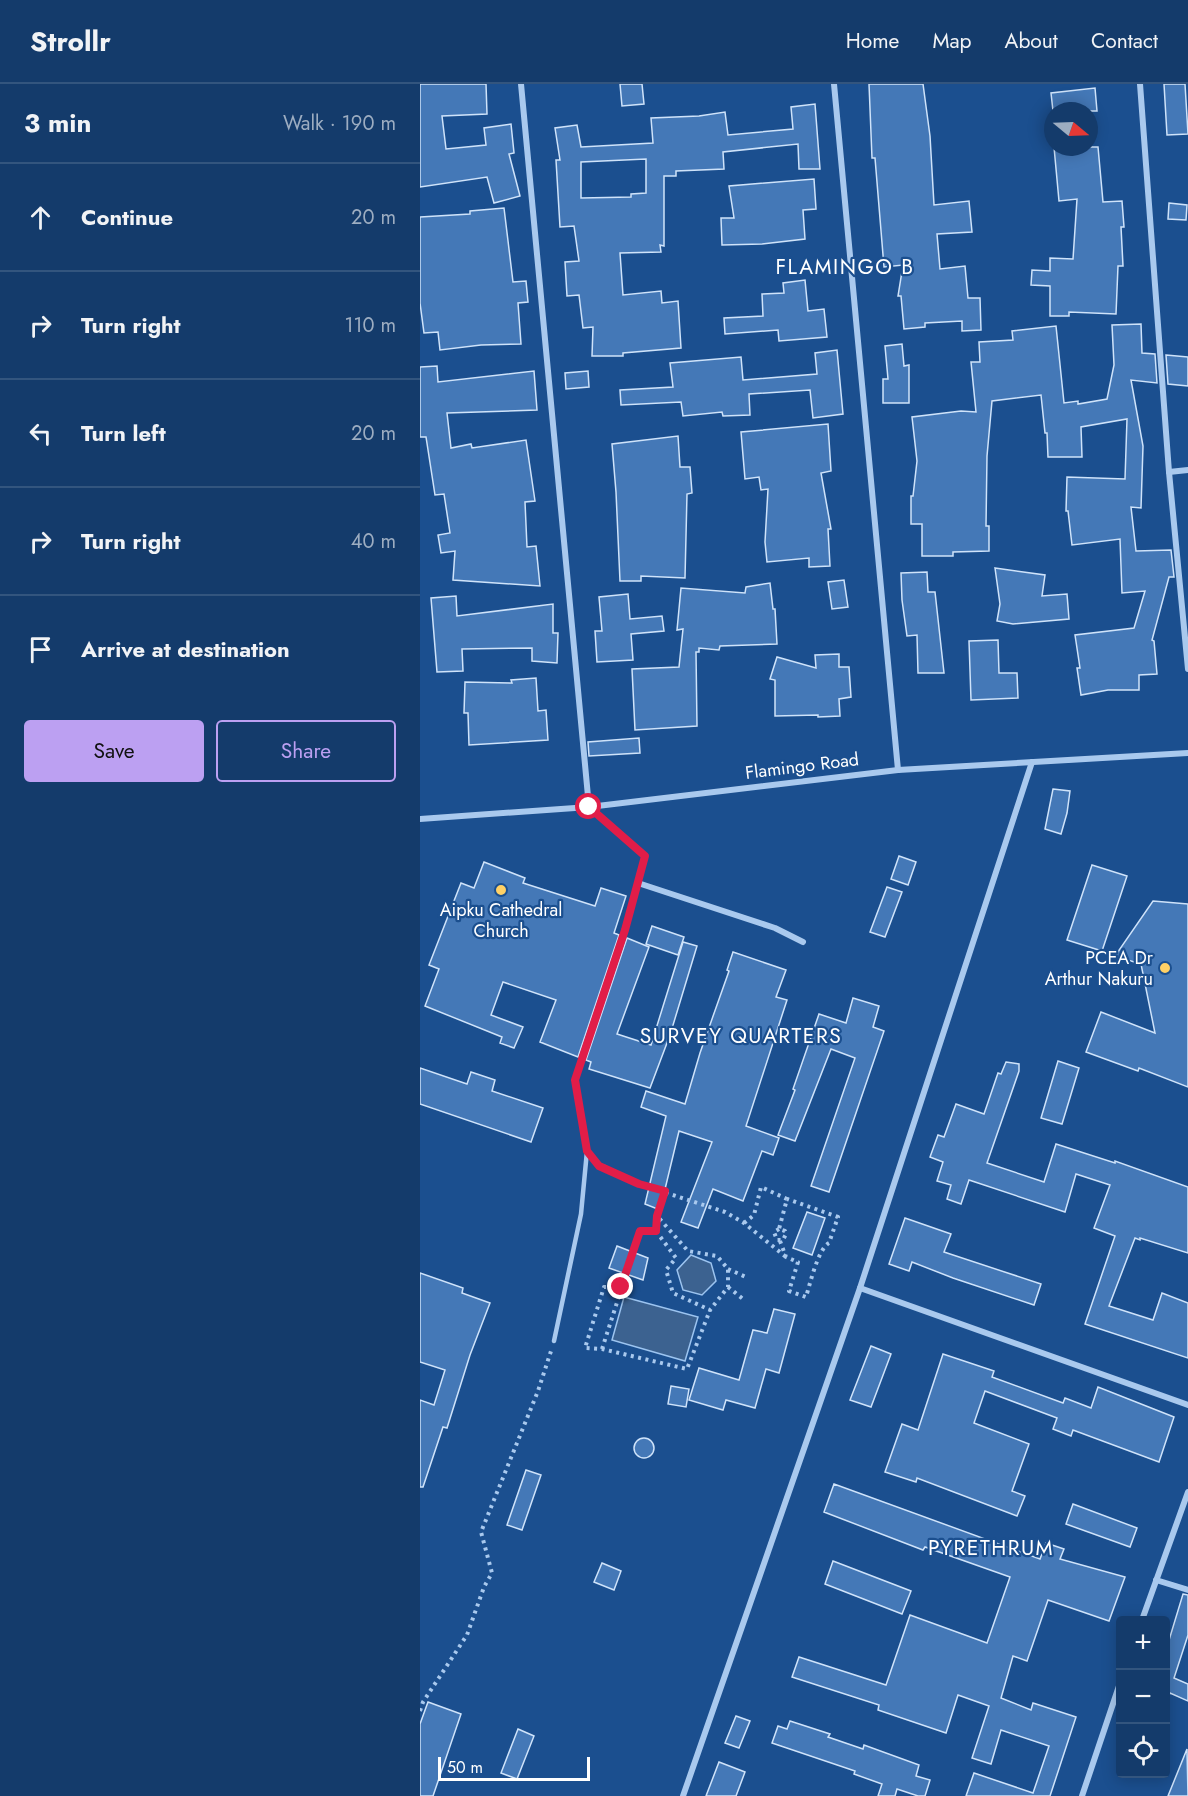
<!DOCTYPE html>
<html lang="en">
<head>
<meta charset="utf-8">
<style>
	body { margin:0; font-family:Jost,sans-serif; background:#1d4271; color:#f1f3f6 }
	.controls { position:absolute; right:18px; bottom:18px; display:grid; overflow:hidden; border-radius:6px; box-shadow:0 3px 15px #0003 }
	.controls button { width:54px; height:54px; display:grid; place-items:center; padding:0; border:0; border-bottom:2px solid #33557e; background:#143b6b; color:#f1f3f6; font:30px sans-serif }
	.compass { position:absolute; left:624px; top:18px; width:54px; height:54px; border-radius:50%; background:#143b6b; box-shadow:0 3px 15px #0003; rotate:109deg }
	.scale { position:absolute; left:18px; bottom:15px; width:152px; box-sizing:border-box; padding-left:6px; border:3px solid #fff; border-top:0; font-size:16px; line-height:21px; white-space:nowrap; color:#fff; -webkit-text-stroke:4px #1b4f8f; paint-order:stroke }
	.stop { position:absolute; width:18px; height:18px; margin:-14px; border:4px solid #e11d48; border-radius:50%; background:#fff }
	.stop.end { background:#e11d48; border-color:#fff; box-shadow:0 2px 6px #0008 }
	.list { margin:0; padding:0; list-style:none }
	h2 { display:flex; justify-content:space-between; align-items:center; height:78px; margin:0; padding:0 24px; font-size:26px }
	h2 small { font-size:20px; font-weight:400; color:#9dadc1 }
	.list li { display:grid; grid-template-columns:39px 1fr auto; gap:18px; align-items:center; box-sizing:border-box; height:108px; padding:0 24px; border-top:2px solid #33557e }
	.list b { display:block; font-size:22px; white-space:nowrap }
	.list em { font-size:20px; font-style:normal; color:#9dadc1 }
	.actions { display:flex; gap:12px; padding:18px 24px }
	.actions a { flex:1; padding:14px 0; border:2px solid #bca0f2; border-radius:6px; text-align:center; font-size:21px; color:#bca0f2 }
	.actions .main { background:#bca0f2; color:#111 }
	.icon { flex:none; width:33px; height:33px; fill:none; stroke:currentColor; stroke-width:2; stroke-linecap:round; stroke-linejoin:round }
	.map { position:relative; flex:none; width:768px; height:1712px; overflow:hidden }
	header { display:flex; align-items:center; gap:36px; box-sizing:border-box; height:84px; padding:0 30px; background:#143b6b; border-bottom:2px solid #33557e }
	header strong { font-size:28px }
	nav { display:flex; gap:33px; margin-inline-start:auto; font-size:21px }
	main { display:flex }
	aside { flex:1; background:#143b6b }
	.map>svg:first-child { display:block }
	.water { fill:#3c6290; stroke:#9cc4f0; stroke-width:1.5 }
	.building { fill:#4478b7; stroke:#cfe3fa; stroke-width:1.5; fill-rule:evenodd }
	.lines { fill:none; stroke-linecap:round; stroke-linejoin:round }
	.path { stroke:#a9c9ee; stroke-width:4; stroke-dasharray:3 4.5; stroke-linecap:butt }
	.lane { stroke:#a9c9ee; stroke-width:4.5 }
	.street { stroke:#a9c9ee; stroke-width:6 }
	.route { stroke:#e11d48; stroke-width:8 }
	.poi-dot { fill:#ffd166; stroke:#1b4f8f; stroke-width:2 }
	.labels { text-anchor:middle; stroke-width:4.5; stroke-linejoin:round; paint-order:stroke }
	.street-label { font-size:18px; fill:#fff; stroke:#1b4f8f }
	.poi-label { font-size:18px; fill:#fff; stroke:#1b4f8f }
	.quarter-label { font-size:21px; letter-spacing:1.5px; fill:#fff; stroke:#1b4f8f }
</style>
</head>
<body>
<header>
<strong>Strollr</strong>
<nav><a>Home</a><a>Map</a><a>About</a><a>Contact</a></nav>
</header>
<main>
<aside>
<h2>3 min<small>Walk · 190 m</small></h2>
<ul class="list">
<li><svg class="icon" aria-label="ahead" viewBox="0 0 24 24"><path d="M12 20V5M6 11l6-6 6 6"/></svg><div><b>Continue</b></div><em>20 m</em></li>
<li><svg class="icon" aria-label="right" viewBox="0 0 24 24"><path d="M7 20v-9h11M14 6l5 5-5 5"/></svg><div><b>Turn right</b></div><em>110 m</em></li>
<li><svg class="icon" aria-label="left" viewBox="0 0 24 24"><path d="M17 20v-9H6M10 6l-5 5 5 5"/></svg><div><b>Turn left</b></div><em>20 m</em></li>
<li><svg class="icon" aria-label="right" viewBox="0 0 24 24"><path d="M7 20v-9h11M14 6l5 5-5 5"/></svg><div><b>Turn right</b></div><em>40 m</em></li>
<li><svg class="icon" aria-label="arrive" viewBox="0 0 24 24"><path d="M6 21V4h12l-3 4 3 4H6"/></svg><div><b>Arrive at destination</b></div></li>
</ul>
<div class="actions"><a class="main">Save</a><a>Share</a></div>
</aside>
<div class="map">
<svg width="768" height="1712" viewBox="0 0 768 1712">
	<rect width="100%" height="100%" fill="#1b4f8f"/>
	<g class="water">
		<polygon points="271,1171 291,1179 296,1197 282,1211 263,1206 257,1186"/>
		<polygon points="204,1213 278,1233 265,1277 192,1256"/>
	</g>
	<g class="building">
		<polygon points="0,0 66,0 67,30 22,32 26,65 66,61 64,44 91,40 94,69 89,70 100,112 74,119 67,93 0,103"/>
		<polygon points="200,0 222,0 224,20 202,22"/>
		<polygon points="449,0 503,0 510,52 514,121 549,117 552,148 517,150 520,185 545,182 548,214 560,214 561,246 542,247 542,237 505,239 505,243 484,245 481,212 478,212 483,181 464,183 455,74 452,74"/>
		<polygon points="744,0 765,0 768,50 747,51"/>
		<polygon points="675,4 677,27 633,27 631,9"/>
		<path d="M395,20L400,85H379L378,60L303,68L304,85L256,87V92H244V162L240,161L241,168L200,169L203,211L241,207L242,219L258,217L261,264L203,269V272H172L173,243L163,244L159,211L147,212L145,178L159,177L154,142L140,143L136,76H140L135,44L157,41L161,63L233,59L231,34L279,32L305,28L308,51L373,45L371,23ZM226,75V109L211,110V113L161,114V78Z"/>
		<polygon points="634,63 678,63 683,118 702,117 704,143 701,143 703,182 698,182 696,230 649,228 649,232 630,232 630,202 611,201 612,186 630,187 630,174 653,175 657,115 639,117"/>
		<polygon points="394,95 396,125 383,126 385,155 342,160 302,161 301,134 314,134 309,102"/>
		<polygon points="749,119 767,121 766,136 748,135"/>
		<polygon points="84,124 93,198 106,197 108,218 98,219 101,260 61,261 20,266 18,248 4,249 0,219 0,133 50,130 50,127"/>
		<polygon points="385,196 388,227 404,225 407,253 359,257 358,246 305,250 304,234 343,232 342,210 364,209 363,199"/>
		<polygon points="721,240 722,269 735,270 737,299 711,296 723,362 721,424 711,423 716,467 751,466 754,493 749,493 732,556 734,557 737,590 719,591 719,606 688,606 661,611 657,584 660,584 655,551 714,544 725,507 702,509 700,455 652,461 648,427 646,427 647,393 705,395 707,335 661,343 662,373 628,373 627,349 625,349 621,311 572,317 567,372 566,442 569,442 569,467 533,468 533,472 502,472 502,440 491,440 491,412 493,412 497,377 492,333 541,327 556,328 551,278 560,278 559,258 593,256 592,247 636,242 644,319 658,317 658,320 687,315 694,281 692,241"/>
		<polygon points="482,260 484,282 489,281 489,319 463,319 463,295 468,295 465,262"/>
		<polygon points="417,266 423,330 393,334 390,306 329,310 330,331 303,332 302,328 263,332 261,318 201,321 200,306 253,303 250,279 321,273 323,296 397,290 395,269"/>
		<polygon points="746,271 768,273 768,302 748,300"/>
		<polygon points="17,282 18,298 114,287 117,326 27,329 31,364 51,360 52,364 106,356 115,417 105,418 107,463 116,462 120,502 33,496 35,467 21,469 18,451 30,449 24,410 15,411 6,353 0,353 0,283"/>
		<polygon points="168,287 169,303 146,305 145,289"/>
		<polygon points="408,340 411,387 401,389 411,445 408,445 410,482 389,483 389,474 347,478 345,458 348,405 341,406 339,393 325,395 321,348"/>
		<polygon points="258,352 260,383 270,383 272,409 267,410 265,494 221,492 221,497 200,497 196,408 192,360"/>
		<polygon points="575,484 625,491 622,512 647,510 649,535 593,540 577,537 580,520"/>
		<polygon points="507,488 508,508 515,508 524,589 498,589 497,551 487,552 482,516 481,489"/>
		<polygon points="424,496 428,523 412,525 408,498"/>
		<polygon points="350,499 353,525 355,525 357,560 300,562 299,566 279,564 279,568 276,568 277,642 215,646 212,585 259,583 263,545 257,546 261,504 325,509 326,503"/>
		<polygon points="208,510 210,535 242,532 244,547 211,550 213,576 177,578 175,547 182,547 179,513"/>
		<polygon points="36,512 37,532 133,520 133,549 138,549 137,579 112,577 112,564 42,565 43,587 17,588 11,514"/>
		<polygon points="578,556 579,589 597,589 598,614 551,616 549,557"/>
		<polygon points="419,570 419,583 429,583 431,613 419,615 420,632 398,633 398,631 355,632 355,596 350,595 357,573 396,584 395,571"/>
		<polygon points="116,594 118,627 126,626 128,656 49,661 48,629 44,629 45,598 92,599 91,596"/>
		<polygon points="219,654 220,669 169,672 168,658"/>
		<polygon points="633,705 650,707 647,729 641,750 625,745"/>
		<polygon points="479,772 496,778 488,801 471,795"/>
		<polygon points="64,778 105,794 103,799 175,822 181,804 206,812 194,849 199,851 158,973 120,958 136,916 83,898 71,931 103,943 94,964 80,959 82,953 5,922 19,885 9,881 41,799 54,804"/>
		<polygon points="672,781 707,792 682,867 647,856"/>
		<polygon points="467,803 482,808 465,853 450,848"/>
		<polygon points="733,817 768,820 768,1003 719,984 718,987 666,968 681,928 735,949 721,880 695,872"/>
		<polygon points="232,842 264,853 258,871 226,860"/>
		<polygon points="207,854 229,863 197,950 231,961 263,858 277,862 250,951 230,1004 169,985 171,978 166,976"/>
		<polygon points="313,868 366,886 356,913 367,916 326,1042 359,1054 353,1071 342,1067 323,1117 293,1105 278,1144 261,1138 292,1058 259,1047 240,1126 225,1120 246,1032 221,1023 226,1007 265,1020 280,969 309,887 307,886"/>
		<polygon points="433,914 459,922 453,943 464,947 409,1108 391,1102 435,974 411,965 375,1057 358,1051 375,1006 373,1005 399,930 426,939"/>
		<polygon points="638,977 659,984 642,1040 621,1034"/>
		<polygon points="586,978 599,980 599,987 567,1079 624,1098 636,1060 695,1079 695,1077 768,1103 768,1169 720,1154 720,1156 715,1154 689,1222 733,1236 742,1209 768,1219 768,1274 665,1240 695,1152 674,1144 690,1101 656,1090 645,1128 549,1096 541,1120 527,1115 531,1101 517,1097 523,1078 510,1073 518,1051 524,1053 536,1020 564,1030 578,989 581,990"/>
		<polygon points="0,984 47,1000 51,988 75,996 72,1007 123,1024 111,1058 0,1020"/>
		<polygon points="387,1128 405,1134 392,1171 373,1164"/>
		<polygon points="485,1134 531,1150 524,1168 621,1200 614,1221 533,1194 492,1178 489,1187 469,1180"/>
		<polygon points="197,1162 228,1174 223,1196 189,1184"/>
		<polygon points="0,1189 43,1204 42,1209 70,1219 50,1271 27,1344 23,1343 3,1403 0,1403 0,1316 14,1321 25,1286 0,1278"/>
		<polygon points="354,1225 375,1230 359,1289 346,1285 335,1324 306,1316 303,1326 269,1316 279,1284 319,1296 333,1246 347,1249"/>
		<polygon points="451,1262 471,1270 451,1323 430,1316"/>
		<polygon points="523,1270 574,1287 572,1293 643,1319 645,1314 671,1324 678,1303 754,1333 739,1378 653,1346 651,1352 633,1345 637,1334 565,1307 554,1339 609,1360 592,1407 605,1412 597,1432 497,1394 496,1398 465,1388 482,1340 498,1346"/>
		<polygon points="251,1302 269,1305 266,1323 248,1320"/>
		<circle cx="224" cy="1364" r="10"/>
		<polygon points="106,1386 121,1391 102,1446 87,1441"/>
		<polygon points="414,1400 620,1475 626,1459 644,1465 640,1475 705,1493 689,1537 628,1516 607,1577 593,1572 581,1614 611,1626 613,1619 656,1633 630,1712 546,1712 554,1689 613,1709 629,1662 581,1646 571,1680 552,1674 569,1622 538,1611 526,1649 458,1626 459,1621 372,1593 379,1573 466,1601 490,1531 567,1559 590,1493 505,1463 503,1466 404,1428"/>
		<polygon points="653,1420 717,1444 710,1463 646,1440"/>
		<polygon points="413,1477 491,1507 482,1530 405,1500"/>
		<polygon points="182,1479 201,1487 194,1506 174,1498"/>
		<polygon points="763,1510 768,1511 768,1551 754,1594 768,1600 768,1617 750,1609 749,1611 746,1610 746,1566"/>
		<polygon points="8,1618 41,1630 13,1712 0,1712 0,1640"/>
		<polygon points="316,1632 330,1637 319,1664 305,1659"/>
		<polygon points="370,1637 410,1650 408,1653 443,1665 444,1661 499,1681 496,1692 510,1696 505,1712 498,1712 477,1705 475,1712 458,1712 462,1700 434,1690 435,1687 352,1659 358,1642 367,1645"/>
		<polygon points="98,1645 114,1652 97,1695 81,1689"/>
		<polygon points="767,1665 768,1712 748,1712"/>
		<polygon points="299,1678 325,1688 316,1712 286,1712"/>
	</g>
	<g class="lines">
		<g class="path">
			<polyline points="177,1079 219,1100 305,1128 324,1139 366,1173"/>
			<polyline points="324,1139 334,1131 341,1103 367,1115 359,1145 365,1147 366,1150 363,1156 357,1156 354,1148 359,1145"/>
			<polyline points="236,1147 256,1174 246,1186 253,1209 290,1226 308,1203 308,1185 297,1172 268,1167 237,1132"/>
			<path d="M360,1157L366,1173L378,1178L369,1207L386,1213C390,1200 398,1165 409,1159L418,1133L367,1115"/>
			<polyline points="308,1185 326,1193"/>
			<polyline points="201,1203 184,1203 165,1264 182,1265 267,1285 290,1226"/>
			<polyline points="308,1203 323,1215"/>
			<polyline points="182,1265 220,1147 236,1147 237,1132 245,1107"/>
			<polyline points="0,1627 3,1618 47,1551 64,1503 72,1489 61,1448 118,1307 131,1267"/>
		</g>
		<polyline class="lane" points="134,1257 161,1130 167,1067 155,996 205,846 225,772 169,723"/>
		<g class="street">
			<polyline points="101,0 169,723"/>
			<polyline points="414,0 478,686"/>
			<polyline points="720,0 749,388 768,585"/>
			<polyline points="749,388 768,386"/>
			<polyline points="0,735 169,723 478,686 768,669"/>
			<polyline points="218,799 355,844 383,858"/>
			<polyline points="440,1204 768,1321"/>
			<polyline points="736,1496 768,1506"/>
			<polyline points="722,1536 768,1408"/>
			<polyline points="263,1712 440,1204 612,678"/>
			<polyline points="662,1712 700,1599"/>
		</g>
	</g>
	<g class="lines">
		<polyline class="route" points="169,723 225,772 205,846 155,996 167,1067 179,1082 219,1100 245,1107 237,1132 236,1147 220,1147 201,1203"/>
	</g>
	<g class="poi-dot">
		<circle cx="81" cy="806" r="6"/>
		<circle cx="745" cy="884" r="6"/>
	</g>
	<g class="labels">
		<g class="street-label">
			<text transform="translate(382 682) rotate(-7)" y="6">Flamingo Road</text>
		</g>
		<g class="poi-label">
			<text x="81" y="832">Aipku Cathedral<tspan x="81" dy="21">Church</tspan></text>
			<text x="733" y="880" text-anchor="end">PCEA Dr<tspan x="733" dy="21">Arthur Nakuru</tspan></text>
		</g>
		<g class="quarter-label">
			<text x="425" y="190">FLAMINGO B</text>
			<text x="321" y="959">SURVEY QUARTERS</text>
			<text x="571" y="1471">PYRETHRUM</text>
		</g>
	</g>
</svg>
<div class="controls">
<button>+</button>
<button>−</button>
<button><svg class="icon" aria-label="locate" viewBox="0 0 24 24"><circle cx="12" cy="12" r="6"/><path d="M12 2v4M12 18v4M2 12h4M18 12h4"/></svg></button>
</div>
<svg class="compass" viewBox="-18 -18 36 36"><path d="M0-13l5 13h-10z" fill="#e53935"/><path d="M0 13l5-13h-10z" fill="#9dadc1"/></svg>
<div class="scale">50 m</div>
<div class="stop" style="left:169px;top:723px"></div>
<div class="stop end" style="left:201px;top:1203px"></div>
</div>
</main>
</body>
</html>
